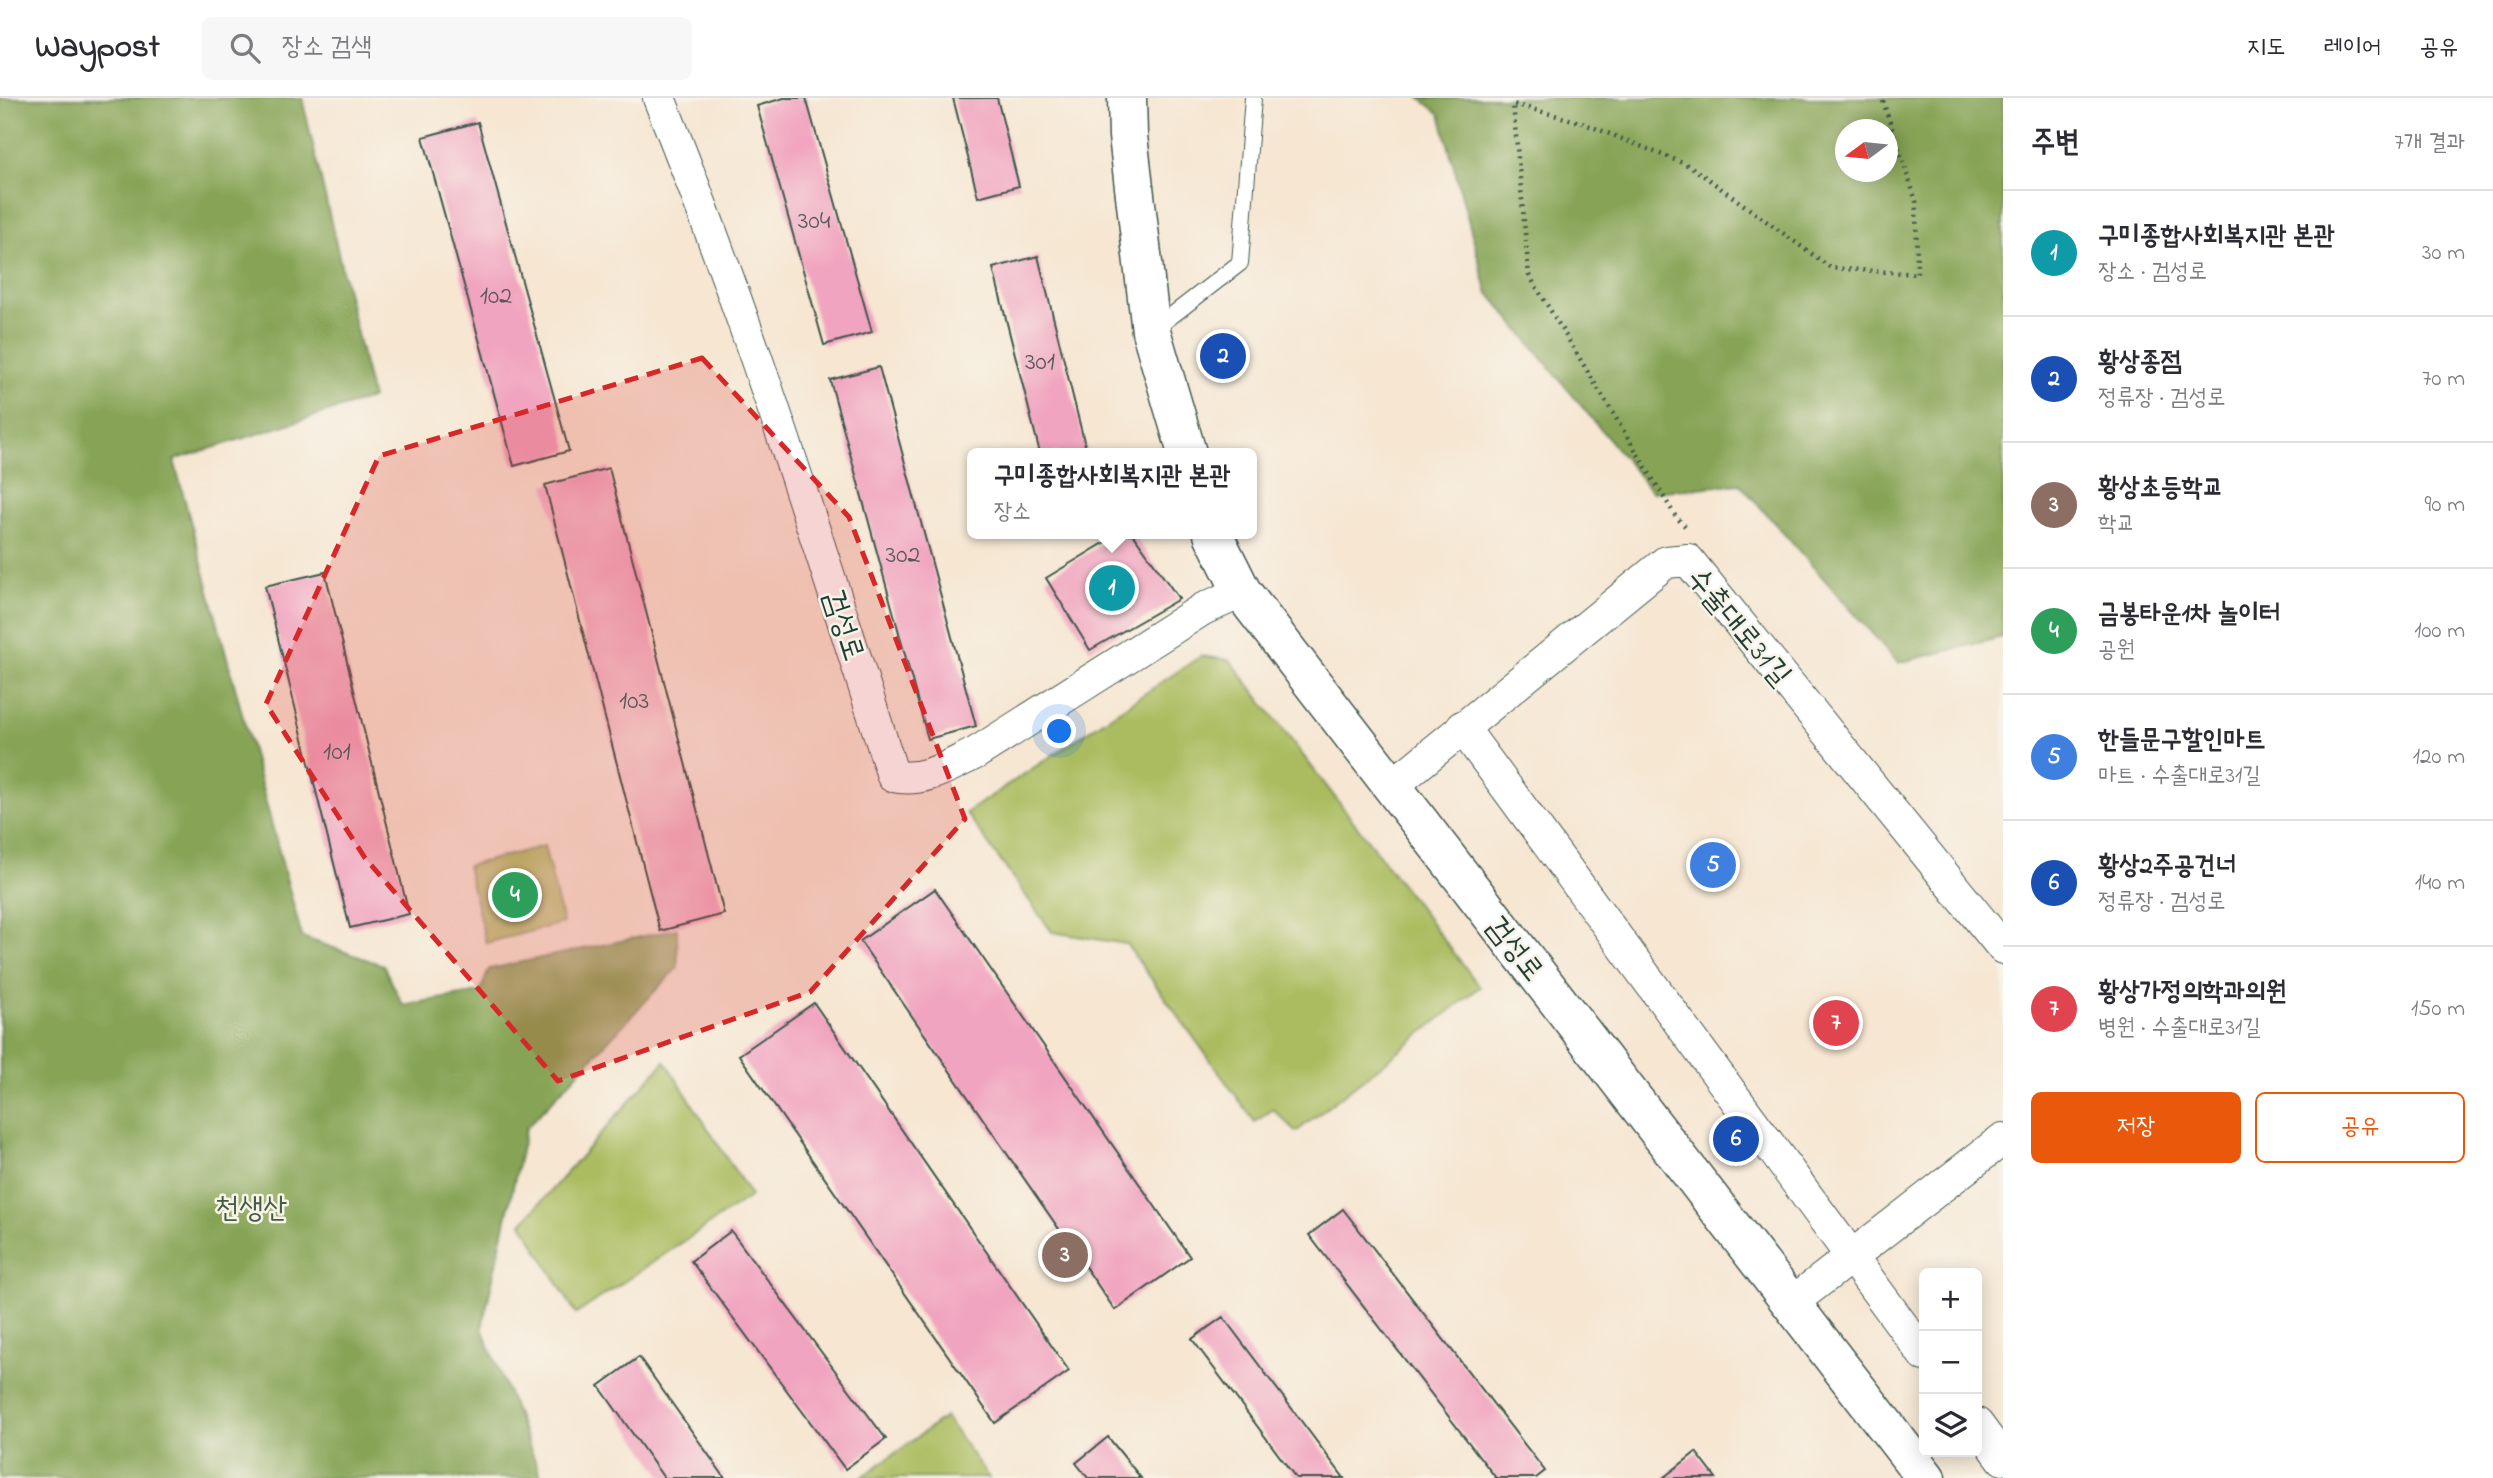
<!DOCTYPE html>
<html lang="ko">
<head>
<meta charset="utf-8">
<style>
	body { margin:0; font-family:"Indie Flower","Poor Story",sans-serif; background:#f7f7f7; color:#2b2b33 }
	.controls { position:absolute; right:21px; bottom:21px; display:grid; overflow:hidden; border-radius:10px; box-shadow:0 4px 18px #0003 }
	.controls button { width:63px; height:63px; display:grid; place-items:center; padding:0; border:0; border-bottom:2px solid #e1e1e2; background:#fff; color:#2b2b33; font:35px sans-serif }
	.compass { position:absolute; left:1835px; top:21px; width:63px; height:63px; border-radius:50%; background:#fff; box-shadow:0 4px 18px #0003; rotate:255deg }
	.you { position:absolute; left:1060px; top:634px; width:24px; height:24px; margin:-18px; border:5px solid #fff; border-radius:50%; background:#1a73e8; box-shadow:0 0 0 10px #1a73e833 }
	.badge { display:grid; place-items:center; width:46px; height:46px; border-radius:50%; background:#ea580c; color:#fff; font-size:23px; font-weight:700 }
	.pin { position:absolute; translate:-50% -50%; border:4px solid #fff; box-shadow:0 2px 7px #0006 }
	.popup { position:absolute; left:967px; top:350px; width:290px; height:91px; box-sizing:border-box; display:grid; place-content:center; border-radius:10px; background:#fff; filter:drop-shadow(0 2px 5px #0005); font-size:23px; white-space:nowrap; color:#7c7c81 }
	.popup b { font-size:26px; color:#2b2b33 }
	.popup::after { content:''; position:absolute; left:50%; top:100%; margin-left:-14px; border:14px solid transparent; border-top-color:#fff }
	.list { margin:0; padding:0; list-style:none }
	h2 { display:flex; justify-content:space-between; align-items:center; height:91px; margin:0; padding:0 28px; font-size:30px }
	h2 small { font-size:23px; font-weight:400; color:#7c7c81 }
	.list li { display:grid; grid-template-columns:46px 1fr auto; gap:21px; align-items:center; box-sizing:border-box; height:126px; padding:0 28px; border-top:2px solid #e1e1e2 }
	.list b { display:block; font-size:26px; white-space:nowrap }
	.list p { margin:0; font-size:23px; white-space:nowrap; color:#7c7c81 }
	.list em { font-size:23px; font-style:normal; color:#7c7c81 }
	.actions { display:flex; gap:14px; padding:21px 28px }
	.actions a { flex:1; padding:16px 0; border:2px solid #ea580c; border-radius:10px; text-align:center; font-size:24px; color:#ea580c }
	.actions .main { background:#ea580c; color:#fff }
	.icon { flex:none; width:38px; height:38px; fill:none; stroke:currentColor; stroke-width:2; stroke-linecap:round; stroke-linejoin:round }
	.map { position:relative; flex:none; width:2003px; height:1380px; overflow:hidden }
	header { display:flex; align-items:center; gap:42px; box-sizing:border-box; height:98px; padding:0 35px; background:#fff; border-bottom:2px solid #e1e1e2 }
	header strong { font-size:33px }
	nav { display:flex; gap:38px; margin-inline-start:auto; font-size:24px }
	.search { width:490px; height:63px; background:#f7f7f7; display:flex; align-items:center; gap:18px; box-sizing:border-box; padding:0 24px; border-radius:10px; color:#7c7c81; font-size:26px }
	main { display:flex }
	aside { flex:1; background:#fff }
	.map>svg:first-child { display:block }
	.green { fill:#aabc5f; stroke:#647c4a; stroke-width:2 }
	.forest { fill:#87a456; stroke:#537045; stroke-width:2; fill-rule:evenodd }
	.building { fill:#f1a4bf }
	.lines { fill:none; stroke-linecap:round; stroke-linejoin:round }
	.service-casing { stroke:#3f564c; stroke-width:18 }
	.minor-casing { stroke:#3f564c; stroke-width:34 }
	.tertiary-casing { stroke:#3f564c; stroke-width:41 }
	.path { stroke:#3f564c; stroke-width:4.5; stroke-dasharray:2 5; stroke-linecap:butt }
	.service { stroke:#fff; stroke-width:16 }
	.minor { stroke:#fff; stroke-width:32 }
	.tertiary { stroke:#fff; stroke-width:38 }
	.marked { fill:#d62828; fill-opacity:0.2; stroke:#d62828; stroke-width:5; stroke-dasharray:14 9; stroke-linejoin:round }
	.labels { text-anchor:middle; stroke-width:5; stroke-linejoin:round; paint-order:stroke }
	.number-label { font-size:26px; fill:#545757 }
	.street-label { font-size:30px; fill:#1f3d34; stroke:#f7f3e8 }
	.park-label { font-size:30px; fill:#425d3f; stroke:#f7f3e8 }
</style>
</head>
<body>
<header>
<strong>Waypost</strong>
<div class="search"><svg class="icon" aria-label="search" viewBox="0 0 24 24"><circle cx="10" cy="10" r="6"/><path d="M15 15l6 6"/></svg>장소 검색</div>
<nav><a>지도</a><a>레이어</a><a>공유</a></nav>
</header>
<main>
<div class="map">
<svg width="2003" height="1380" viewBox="0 0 2003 1380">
	<rect width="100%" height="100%" fill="#f7f3e8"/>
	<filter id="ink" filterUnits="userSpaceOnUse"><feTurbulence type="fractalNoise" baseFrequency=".0143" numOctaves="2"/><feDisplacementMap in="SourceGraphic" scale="14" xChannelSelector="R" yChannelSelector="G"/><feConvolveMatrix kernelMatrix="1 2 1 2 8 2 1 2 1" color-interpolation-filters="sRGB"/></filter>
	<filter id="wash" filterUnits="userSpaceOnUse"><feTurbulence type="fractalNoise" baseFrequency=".00686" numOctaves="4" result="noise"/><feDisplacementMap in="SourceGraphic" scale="28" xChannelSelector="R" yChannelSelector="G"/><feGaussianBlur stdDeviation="1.57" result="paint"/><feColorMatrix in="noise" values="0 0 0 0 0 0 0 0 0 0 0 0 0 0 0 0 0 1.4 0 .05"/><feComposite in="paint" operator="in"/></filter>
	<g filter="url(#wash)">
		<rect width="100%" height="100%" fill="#f6e6d2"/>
		<g class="green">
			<polygon points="1201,558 1230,562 1480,889 1296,1034 1273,1011 1255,1024 1126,846 1052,834 966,715"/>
			<polygon points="544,748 563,825 486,845 467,768"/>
			<polygon points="665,963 751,1098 576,1216 522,1125"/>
			<polygon points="945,1319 989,1380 861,1380"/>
		</g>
		<g class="forest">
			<polygon points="0,0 302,0 372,300 174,362 302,839 383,867 403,907 480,894 489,871 677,831 678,869 526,1030 482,1230 542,1380 0,1380"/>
			<path d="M1420,0H2003V539L1898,565L1740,386L1652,394L1487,193L1440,16ZM1846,32H1888V74H1846Z"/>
		</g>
		<g id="blocks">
			<g class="building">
				<polygon points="784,0 806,0 872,234 824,247 757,8"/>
				<polygon points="953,0 997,0 1019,88 978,99"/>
				<polygon points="478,24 569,353 514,368 423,39"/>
				<polygon points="1038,158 1087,355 1040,355 993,170"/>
				<polygon points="879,269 976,628 928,641 830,282"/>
				<polygon points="609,370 724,816 660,833 545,387"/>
				<polygon points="1119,436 1133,436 1179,501 1090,552 1046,480"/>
				<polygon points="325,474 409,816 350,830 265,488"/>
				<polygon points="935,791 1190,1159 1115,1212 860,843"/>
				<polygon points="814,905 1069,1273 995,1325 739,957"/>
				<polygon points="1343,1111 1545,1373 1536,1380 1496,1380 1309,1137"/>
				<polygon points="731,1133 886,1341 845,1371 691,1163"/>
				<polygon points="1223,1219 1344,1380 1296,1380 1192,1241"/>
				<polygon points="639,1259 725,1380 664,1380 599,1288"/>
				<polygon points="1108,1339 1141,1380 1088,1380 1076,1365"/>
				<polygon points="1696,1354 1716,1380 1663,1380"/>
			</g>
		</g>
	</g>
	<g filter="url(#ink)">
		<use href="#blocks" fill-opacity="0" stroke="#3f564c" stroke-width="2"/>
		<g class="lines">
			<defs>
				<polyline id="service" points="1153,232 1240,165 1253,0"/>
				<g id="minor">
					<path d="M659,0C749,222 820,450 893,678C923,685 949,668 976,655L1203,511L1242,494"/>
					<polyline points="1462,629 1924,1257"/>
					<polyline points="1392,688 1666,464 1688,462 2003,850"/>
					<polyline points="1790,1206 2003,1041"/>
					<polyline points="1977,1326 2003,1361"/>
				</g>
				<g id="tertiary">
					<polyline points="1127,0 1128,38 1151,233 1187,355"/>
					<polyline points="1213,436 1242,494 1926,1380"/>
				</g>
			</defs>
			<use href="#service" class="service-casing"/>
			<use href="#minor" class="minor-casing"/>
			<use href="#tertiary" class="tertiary-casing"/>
			<polyline class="path" points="1685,428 1676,419 1529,177 1513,6 1580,24 1690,68 1831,170 1917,176 1916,103 1882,0"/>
			<use href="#service" class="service"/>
			<use href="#minor" class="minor"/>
			<use href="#tertiary" class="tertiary"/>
		</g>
	</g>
	<path class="marked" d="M702,260L849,419L965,721L810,894L558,983L365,760L266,606L379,358Z"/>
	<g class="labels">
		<g class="number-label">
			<text x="814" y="130">304</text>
			<text x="496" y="205">102</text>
			<text x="1040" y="271">301</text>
			<text x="903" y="464">302</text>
			<text x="634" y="610">103</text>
			<text x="337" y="661">101</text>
		</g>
		<g class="street-label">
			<text transform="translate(845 527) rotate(72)" y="10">검성로</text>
			<text transform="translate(1740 528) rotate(50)" y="10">수출대로31길</text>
			<text transform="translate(1516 850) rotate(52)" y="10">검성로</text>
		</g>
		<g class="park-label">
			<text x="251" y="1119">천생산</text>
		</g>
	</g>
</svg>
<div class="controls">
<button>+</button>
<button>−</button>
<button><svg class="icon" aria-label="layers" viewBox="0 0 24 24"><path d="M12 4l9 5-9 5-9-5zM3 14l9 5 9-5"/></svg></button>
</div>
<svg class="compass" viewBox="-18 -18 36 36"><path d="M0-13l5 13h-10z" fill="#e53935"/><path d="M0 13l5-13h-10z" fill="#7c7c81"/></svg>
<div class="you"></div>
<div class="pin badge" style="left:1112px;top:490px;background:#0f9aa8">1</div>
<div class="popup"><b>구미종합사회복지관 본관</b>장소</div>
<div class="pin badge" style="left:1223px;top:258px;background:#1a4fb4">2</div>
<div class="pin badge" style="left:1065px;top:1157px;background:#8d6e63">3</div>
<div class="pin badge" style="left:515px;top:797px;background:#2e9e5b">4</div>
<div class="pin badge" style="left:1713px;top:767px;background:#3f7fe0">5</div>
<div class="pin badge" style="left:1736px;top:1041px;background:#1a4fb4">6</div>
<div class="pin badge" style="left:1836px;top:925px;background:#e0444e">7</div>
</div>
<aside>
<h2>주변<small>7개 결과</small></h2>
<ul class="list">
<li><span class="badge" style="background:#0f9aa8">1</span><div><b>구미종합사회복지관 본관</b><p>장소 · 검성로</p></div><em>30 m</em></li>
<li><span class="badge" style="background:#1a4fb4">2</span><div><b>황상종점</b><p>정류장 · 검성로</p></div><em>70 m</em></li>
<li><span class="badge" style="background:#8d6e63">3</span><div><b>황상초등학교</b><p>학교</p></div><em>90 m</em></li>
<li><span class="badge" style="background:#2e9e5b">4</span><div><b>금봉타운1차 놀이터</b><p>공원</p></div><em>100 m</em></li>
<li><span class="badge" style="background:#3f7fe0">5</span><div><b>한들문구할인마트</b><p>마트 · 수출대로31길</p></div><em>120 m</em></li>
<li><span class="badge" style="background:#1a4fb4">6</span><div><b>황상2주공건너</b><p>정류장 · 검성로</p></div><em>140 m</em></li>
<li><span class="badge" style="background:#e0444e">7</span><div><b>황상가정의학과의원</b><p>병원 · 수출대로31길</p></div><em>150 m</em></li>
</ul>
<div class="actions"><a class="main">저장</a><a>공유</a></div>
</aside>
</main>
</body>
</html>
